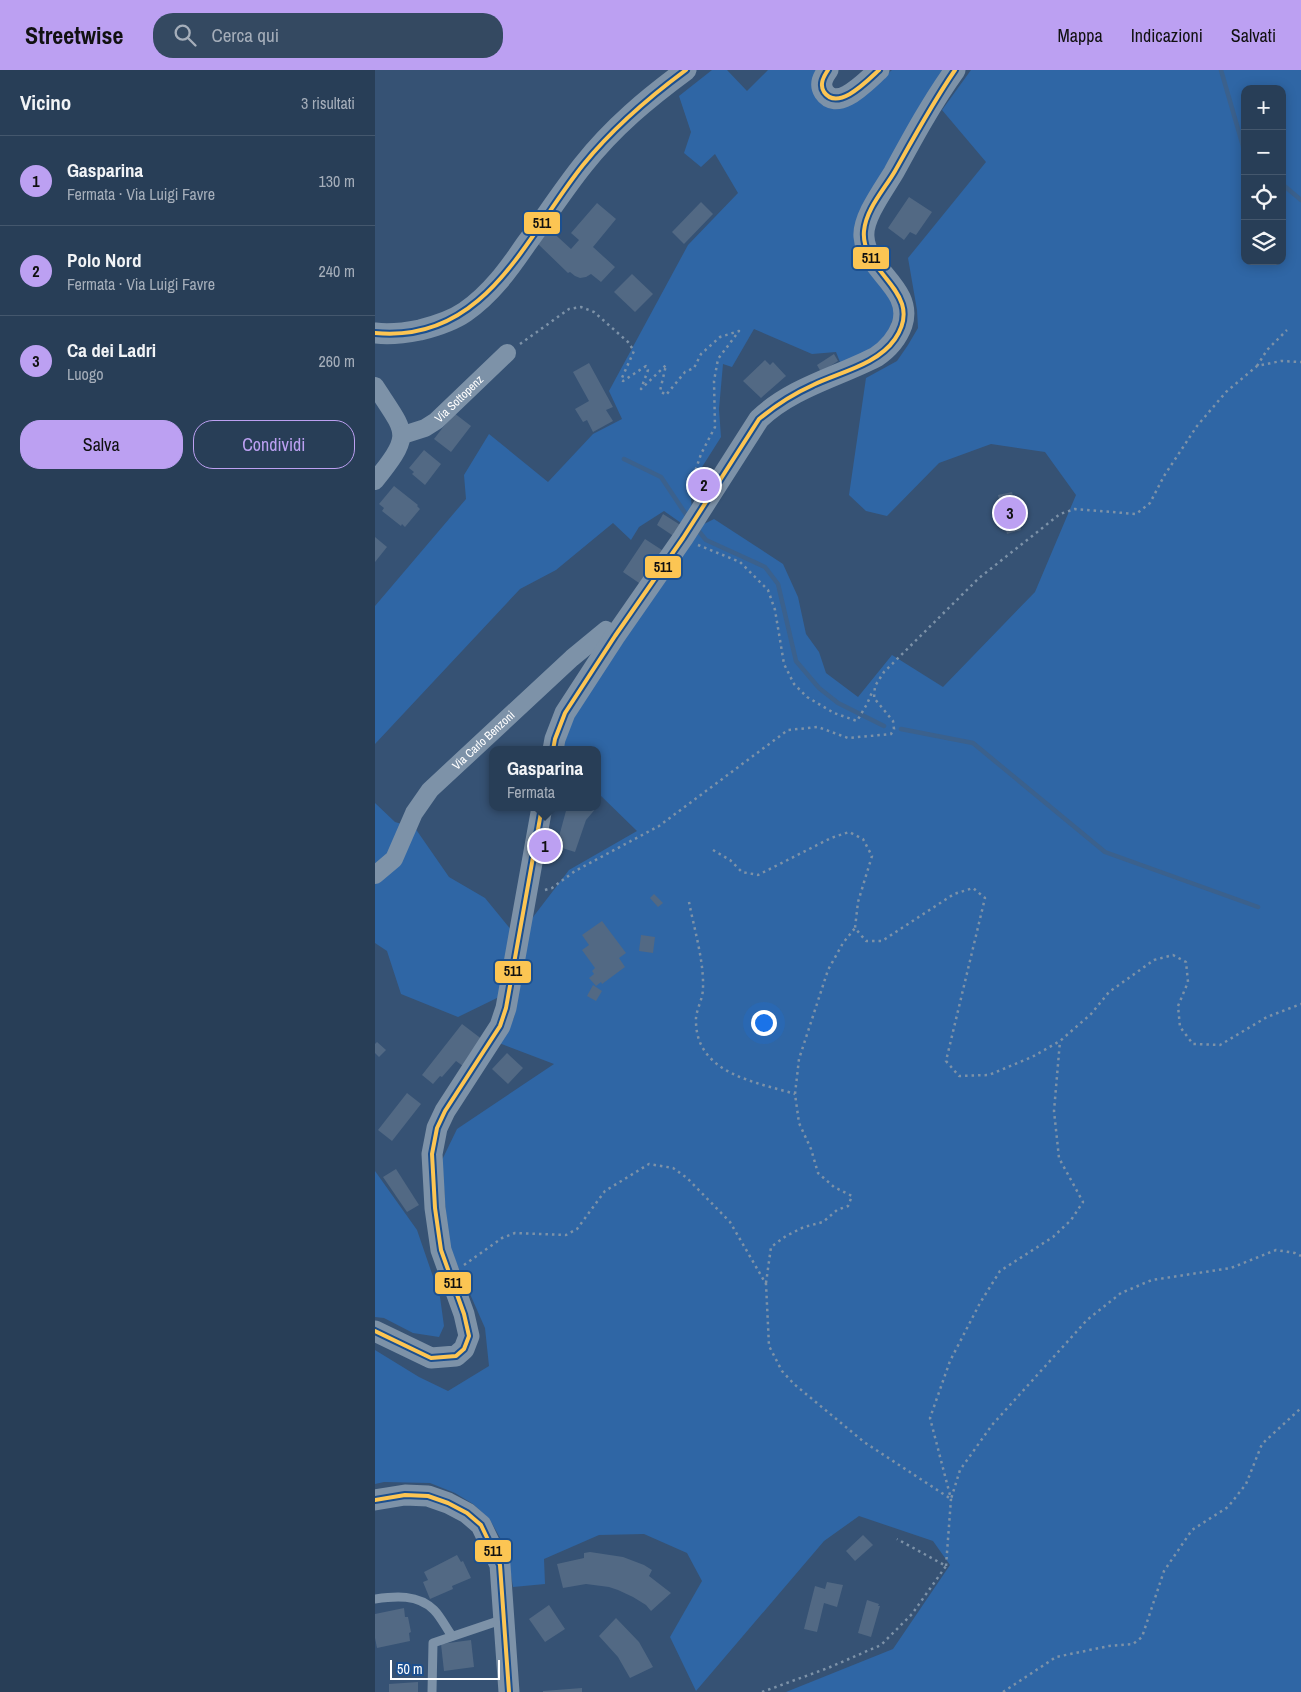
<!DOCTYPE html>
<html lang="it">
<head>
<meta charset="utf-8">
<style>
	body { margin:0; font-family:"Archivo Narrow",sans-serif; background:#344961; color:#f1f3f6 }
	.controls { position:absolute; right:15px; top:15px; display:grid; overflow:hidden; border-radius:10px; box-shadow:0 2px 12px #0003 }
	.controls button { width:45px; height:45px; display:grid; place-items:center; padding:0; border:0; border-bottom:1px solid #44576d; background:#283e57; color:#f1f3f6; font:25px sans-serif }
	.scale { position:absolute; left:15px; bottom:12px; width:110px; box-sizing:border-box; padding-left:5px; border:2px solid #fff; border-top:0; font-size:14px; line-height:18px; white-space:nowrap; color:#fff; -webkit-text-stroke:4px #1b4f8f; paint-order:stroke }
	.you { position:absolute; left:388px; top:952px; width:18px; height:18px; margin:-12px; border:4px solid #fff; border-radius:50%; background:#1a73e8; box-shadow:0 0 0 8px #1a73e833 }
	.badge { display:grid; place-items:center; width:32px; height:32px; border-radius:50%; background:#bca0f2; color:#111; font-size:16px; font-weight:700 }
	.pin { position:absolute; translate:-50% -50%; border:2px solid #fff; box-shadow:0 1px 5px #0006 }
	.popup { position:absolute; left:114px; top:676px; width:112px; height:65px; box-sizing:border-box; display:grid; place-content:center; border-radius:10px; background:#283e57; filter:drop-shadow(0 1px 4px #0005); font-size:16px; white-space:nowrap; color:#a5aeba }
	.popup b { font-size:19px; color:#f1f3f6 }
	.popup::after { content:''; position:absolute; left:50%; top:100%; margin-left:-10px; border:10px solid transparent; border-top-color:#283e57 }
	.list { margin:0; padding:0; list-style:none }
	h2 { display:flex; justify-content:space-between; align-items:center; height:65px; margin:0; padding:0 20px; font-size:21px }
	h2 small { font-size:16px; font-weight:400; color:#a5aeba }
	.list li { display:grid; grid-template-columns:32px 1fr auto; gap:15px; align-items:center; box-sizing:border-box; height:90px; padding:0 20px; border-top:1px solid #44576d }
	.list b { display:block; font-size:19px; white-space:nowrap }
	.list p { margin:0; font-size:16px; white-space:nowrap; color:#a5aeba }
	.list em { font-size:16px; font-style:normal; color:#a5aeba }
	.actions { display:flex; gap:10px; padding:15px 20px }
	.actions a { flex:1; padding:11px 0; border:1px solid #bca0f2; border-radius:20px; text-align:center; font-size:18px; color:#bca0f2 }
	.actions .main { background:#bca0f2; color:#111 }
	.icon { flex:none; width:28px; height:28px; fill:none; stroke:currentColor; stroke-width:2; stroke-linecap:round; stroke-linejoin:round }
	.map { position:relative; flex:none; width:926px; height:1622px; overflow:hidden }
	header { display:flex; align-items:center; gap:30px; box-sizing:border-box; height:70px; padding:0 25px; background:#bca0f2; color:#111 }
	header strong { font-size:24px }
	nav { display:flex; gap:28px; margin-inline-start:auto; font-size:18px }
	.search { width:350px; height:45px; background:#344961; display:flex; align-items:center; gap:12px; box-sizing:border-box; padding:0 18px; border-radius:20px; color:#a5aeba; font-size:19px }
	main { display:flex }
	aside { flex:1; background:#283e57 }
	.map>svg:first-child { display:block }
	.green { fill:#2f66a5; fill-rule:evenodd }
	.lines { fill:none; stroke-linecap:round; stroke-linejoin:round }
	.stream { stroke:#3b618d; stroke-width:4.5 }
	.building { fill:#526984 }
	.path { stroke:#7d92a8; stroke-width:2.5; stroke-dasharray:2.5 4; stroke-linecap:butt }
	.service { stroke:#7d92a8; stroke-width:9 }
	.minor { stroke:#7d92a8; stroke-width:18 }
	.tertiary { stroke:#7d92a8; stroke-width:21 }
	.bus-1-casing { stroke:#1b4f8f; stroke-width:8 }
	.bus-1 { stroke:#fcc553; stroke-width:4 }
	.labels { text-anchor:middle; stroke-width:4; stroke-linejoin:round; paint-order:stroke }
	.street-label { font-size:12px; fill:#fff; stroke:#1b4f8f }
	.line-badge { stroke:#1b4f8f; stroke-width:2 }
	.pale-badge-label { font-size:14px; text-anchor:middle; font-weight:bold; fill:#111 }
</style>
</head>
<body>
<header>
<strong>Streetwise</strong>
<div class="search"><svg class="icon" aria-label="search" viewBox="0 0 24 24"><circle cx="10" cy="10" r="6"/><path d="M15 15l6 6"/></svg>Cerca qui</div>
<nav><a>Mappa</a><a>Indicazioni</a><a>Salvati</a></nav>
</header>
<main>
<aside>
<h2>Vicino<small>3 risultati</small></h2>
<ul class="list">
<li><span class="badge">1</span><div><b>Gasparina</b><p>Fermata · Via Luigi Favre</p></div><em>130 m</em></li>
<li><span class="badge">2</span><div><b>Polo Nord</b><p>Fermata · Via Luigi Favre</p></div><em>240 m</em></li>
<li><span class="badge">3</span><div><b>Ca dei Ladri</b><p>Luogo</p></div><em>260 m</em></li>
</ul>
<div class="actions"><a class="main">Salva</a><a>Condividi</a></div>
</aside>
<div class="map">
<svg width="926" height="1622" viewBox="0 0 926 1622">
	<rect width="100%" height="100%" fill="#365274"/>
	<g class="green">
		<path d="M337,0H352L372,21L393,0H444L438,18L483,29L517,0H572L479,165C480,187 501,200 511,218C515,226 517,235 520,244L510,269L467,297L461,282L437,284L379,259L357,297L348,294L344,339L346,367L315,416L317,441L309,455L289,441L264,457L256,470L238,453L181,500L145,519L0,674V536L91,429L89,405L114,364L173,412L218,364L247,349L234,321L313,175L363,123L340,84L326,97L309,83L316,62L304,26Z"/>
		<path d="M596,0H926V1622H411L518,1579L575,1495L558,1471L484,1446L449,1471L321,1621L295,1567L327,1511L312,1483L269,1464L224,1465L169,1489L170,1514L138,1517L132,1480L115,1450L98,1434L80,1423L55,1413L9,1412L0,1414V1280L44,1307L73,1321L114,1296L110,1258L73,1174L67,1090L82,1059L179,994L124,973L139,948L155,851L194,800L262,761L223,723L222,680H188L193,657L259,552L327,455L339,449L408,494L423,527L431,564L444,582L451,603L483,627L517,585L568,617L660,522L701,425L670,382L616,374L564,393L512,446L491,441L474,425L491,308L522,291L533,275L543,258L542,240L533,188L611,92L567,40ZM870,19H907V191H870Z"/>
		<polygon points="0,733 20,752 40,758 74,807 110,828 137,861 124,927 83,947 26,924 12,881 0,873"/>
		<polygon points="0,1101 42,1160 65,1227 69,1256 64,1267 38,1263 9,1248 0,1247"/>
	</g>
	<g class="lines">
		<g class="stream">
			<polyline points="846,0 870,83"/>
			<polyline points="907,114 926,130"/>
			<polyline points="249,389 286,407 314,449"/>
			<polyline points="322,459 331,470 390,497 403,514 421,591 444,618 463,633 509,656"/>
			<polyline points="526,659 598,673 730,782 883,837"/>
		</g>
	</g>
	<g class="building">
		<polygon points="534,127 557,142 541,165 535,162 529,170 513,158"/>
		<polygon points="326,132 338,144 309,174 297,162"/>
		<polygon points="222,133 241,149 218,177 240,197 226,212 216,204 211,207 205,208 200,206 195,202 193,203 161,172 173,158 196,179 204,170 196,163"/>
		<polygon points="257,204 278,224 260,242 239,222"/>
		<polygon points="459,284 463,291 446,302 442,295"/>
		<polygon points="390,290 395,295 398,292 411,306 386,328 368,311"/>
		<polygon points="214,293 238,337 231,340 238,351 218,362 212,350 208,352 200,339 214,331 198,302"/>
		<polygon points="79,343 96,356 76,382 59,369"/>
		<polygon points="49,380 66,394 50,415 37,404 39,402 34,398"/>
		<polygon points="19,416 43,435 42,436 45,439 30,457 27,454 26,456 7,441 9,438 4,434"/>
		<polygon points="637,422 646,460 632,464 623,425"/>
		<polygon points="288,444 307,456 300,467 282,455"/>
		<polygon points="0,467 12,477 0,492"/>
		<polygon points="270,469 290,482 267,515 248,502"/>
		<polygon points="192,737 222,737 211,750 200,782 184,777 185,775 182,774"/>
		<polygon points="279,824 288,833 283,837 275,828"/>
		<polygon points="227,851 251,883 244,888 250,897 227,914 226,912 221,916 214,908 219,904 217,901 220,898 207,880 214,875 207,865"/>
		<polygon points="266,865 280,867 278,883 264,881"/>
		<polygon points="218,915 227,921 221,931 212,926"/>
		<polygon points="87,954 108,970 88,996 81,991 67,1007 65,1006 58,1014 47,1005"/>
		<polygon points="2,972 11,980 4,987 0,983 0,974"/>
		<polygon points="132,983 148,998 133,1014 117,999"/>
		<polygon points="32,1023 46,1034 17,1071 3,1060"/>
		<polygon points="21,1099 44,1135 32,1142 8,1107"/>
		<polygon points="488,1465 498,1475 480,1491 471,1481"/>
		<polygon points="215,1482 248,1487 269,1495 277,1500 274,1506 296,1523 276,1541 271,1535 258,1527 243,1520 234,1517 211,1514 188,1518 182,1494 209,1488 209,1483"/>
		<polygon points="82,1485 86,1492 88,1491 96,1508 77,1516 78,1519 55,1529 48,1512 53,1510 49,1502"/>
		<polygon points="452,1512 468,1515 462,1537 449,1533 442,1562 429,1559 440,1516 450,1519"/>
		<polygon points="492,1530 504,1534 503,1536 505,1536 496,1567 483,1563"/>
		<polygon points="174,1535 190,1559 170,1572 154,1549"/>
		<polygon points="29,1538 30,1547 33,1547 36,1562 34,1563 35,1571 2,1578 0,1568 0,1544"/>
		<polygon points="241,1548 264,1572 278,1597 255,1608 243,1587 224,1566"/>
		<polygon points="96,1570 99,1597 69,1601 66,1574"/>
		<polygon points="43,1612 43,1622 14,1622 14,1614"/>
		<polygon points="207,1618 207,1622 168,1622 168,1621"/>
	</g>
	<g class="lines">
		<g class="path">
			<polyline points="145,274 194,239 206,237 219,242 253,272 259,281 246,310 248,311 271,296 273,300 266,319 291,295 285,321 291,325 310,302 319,298 326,284 345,267 364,261 343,289 339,311 340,357 326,384 320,402 320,416"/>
			<polyline points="882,296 892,280 912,260"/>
			<polyline points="323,475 365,492 393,520 400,540 409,594 419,614 432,627 459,643 482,651 492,634 498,620"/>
			<polyline points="338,780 355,790 367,802 383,805 456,768 474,762 488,769 497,786 483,832 480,858 491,871 507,871 579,824 598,818 610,828 571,991 584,1006 614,1005 657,987 685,971 716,944 734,922 779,890 798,885 811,892 813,912 803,936 805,957 818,974 845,975 892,947 926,934"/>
			<polyline points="170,820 177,818 200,801 284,756 413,660 443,657 473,668 516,664 519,659 518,651 499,628 500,616 509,602 604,508 685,444 700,439 761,444 775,433 789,406 822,356 851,322 882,296 906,291 926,292"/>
			<path d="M314,832C319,858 329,891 328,918C328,930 320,941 321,952C322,1004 381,1012 420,1024"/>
			<polyline points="89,1195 127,1168 140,1163 191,1165 202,1159 230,1121 274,1094 298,1098 312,1108 355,1152 391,1214 394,1276 407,1301 419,1314 489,1372 576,1429 585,1400 617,1355 712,1250 746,1223 777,1210 856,1198 901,1180 920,1183 926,1186"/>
			<polyline points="391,1213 396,1177 411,1166 429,1157 448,1152 462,1140 473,1136 477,1126 459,1117 443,1103 436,1079 424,1053 420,1024 424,989 453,900 468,873 480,858"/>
			<polyline points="571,1496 576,1429 555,1348 575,1291 605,1233 625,1201 678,1167 696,1150 708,1132 684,1088 679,1041 685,971"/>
			<polyline points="387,1622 453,1598 506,1575 537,1544 571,1496 522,1469"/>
			<polyline points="628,1622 681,1587 734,1576 758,1574 767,1567 789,1501 817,1460 853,1437 871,1414 887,1374 926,1338"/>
		</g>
		<g class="service">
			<path d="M0,1529C20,1526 43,1524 59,1540C66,1547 71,1558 77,1566"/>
			<polyline points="57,1622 58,1573 129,1549"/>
		</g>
		<g class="minor">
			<path d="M0,316C32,365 38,363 0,411"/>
			<path id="s1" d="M28,365L50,358L61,351L132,283"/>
			<path id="s2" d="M0,805L19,789L39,743L55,720L197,588L231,560L240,566"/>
		</g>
		<g class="tertiary">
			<path d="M453,0C448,7 444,14 449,22C463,43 492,10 504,0"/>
			<path d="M0,263C15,265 30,263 45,260C61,256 77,251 90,242C116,224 134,199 151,174C170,148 188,120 208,95C238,57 273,28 311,0"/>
			<path d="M178,680L180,669L190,643L240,566L308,468L384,349C416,318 462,307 501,287C513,279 522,269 527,255C539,218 491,201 489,167C487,148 509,119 519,102C538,67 557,32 580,0"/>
			<polyline points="0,1261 56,1288 81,1286 89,1279 94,1266 89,1244 66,1180 60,1138 57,1084 62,1058 70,1041 125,956 131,938 167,737"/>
			<polyline points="0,1430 30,1425 53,1426 73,1433 92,1443 106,1455 125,1495 134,1622"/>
		</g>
		<defs>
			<g id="bus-1">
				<path d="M453,0C449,6 444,14 449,22C463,42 493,10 504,0"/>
				<path d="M0,263C111,274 151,166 208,95C238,58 273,28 311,0"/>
				<path d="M178,680L180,669L190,643L240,566L308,468L384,349C401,335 418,324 438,315C465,302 502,295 520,269C552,222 485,203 489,161C491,139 509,120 520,101C539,67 558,32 580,0"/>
				<polyline points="0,1261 56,1288 81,1286 89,1279 94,1266 89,1244 66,1180 60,1138 57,1084 62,1058 70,1041 125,956 131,938 167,737"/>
				<polyline points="0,1430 30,1425 53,1426 73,1433 92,1443 106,1455 125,1495 134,1622"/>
			</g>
		</defs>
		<use href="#bus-1" class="bus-1-casing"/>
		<use href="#bus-1" class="bus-1"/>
	</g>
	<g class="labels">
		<g class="street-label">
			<text dy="4" stroke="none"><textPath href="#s1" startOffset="68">Via Sottopenz</textPath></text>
			<text dy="4" stroke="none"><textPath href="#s2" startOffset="176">Via Carlo Benzoni</textPath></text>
		</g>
	</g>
	<g class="line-badge">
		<rect x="148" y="141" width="38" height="24" rx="5" fill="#fcc553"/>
		<rect x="477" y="176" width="38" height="24" rx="5" fill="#fcc553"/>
		<rect x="269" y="485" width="38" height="24" rx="5" fill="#fcc553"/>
		<rect x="119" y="890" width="38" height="24" rx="5" fill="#fcc553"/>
		<rect x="59" y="1201" width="38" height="24" rx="5" fill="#fcc553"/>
		<rect x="99" y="1469" width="38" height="24" rx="5" fill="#fcc553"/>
	</g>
	<g class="pale-badge-label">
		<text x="167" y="158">511</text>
		<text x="496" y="193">511</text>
		<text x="288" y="502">511</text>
		<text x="138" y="906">511</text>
		<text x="78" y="1218">511</text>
		<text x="118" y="1486">511</text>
	</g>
</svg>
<div class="controls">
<button>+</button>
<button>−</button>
<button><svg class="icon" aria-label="locate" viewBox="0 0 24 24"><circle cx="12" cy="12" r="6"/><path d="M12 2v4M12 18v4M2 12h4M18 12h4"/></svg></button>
<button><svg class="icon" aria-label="layers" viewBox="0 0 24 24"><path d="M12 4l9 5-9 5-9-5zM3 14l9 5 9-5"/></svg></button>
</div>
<div class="scale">50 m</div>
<div class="you"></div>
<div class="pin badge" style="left:170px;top:776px">1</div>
<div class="popup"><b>Gasparina</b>Fermata</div>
<div class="pin badge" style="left:329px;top:415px">2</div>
<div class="pin badge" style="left:635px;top:443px">3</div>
</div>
</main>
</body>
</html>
